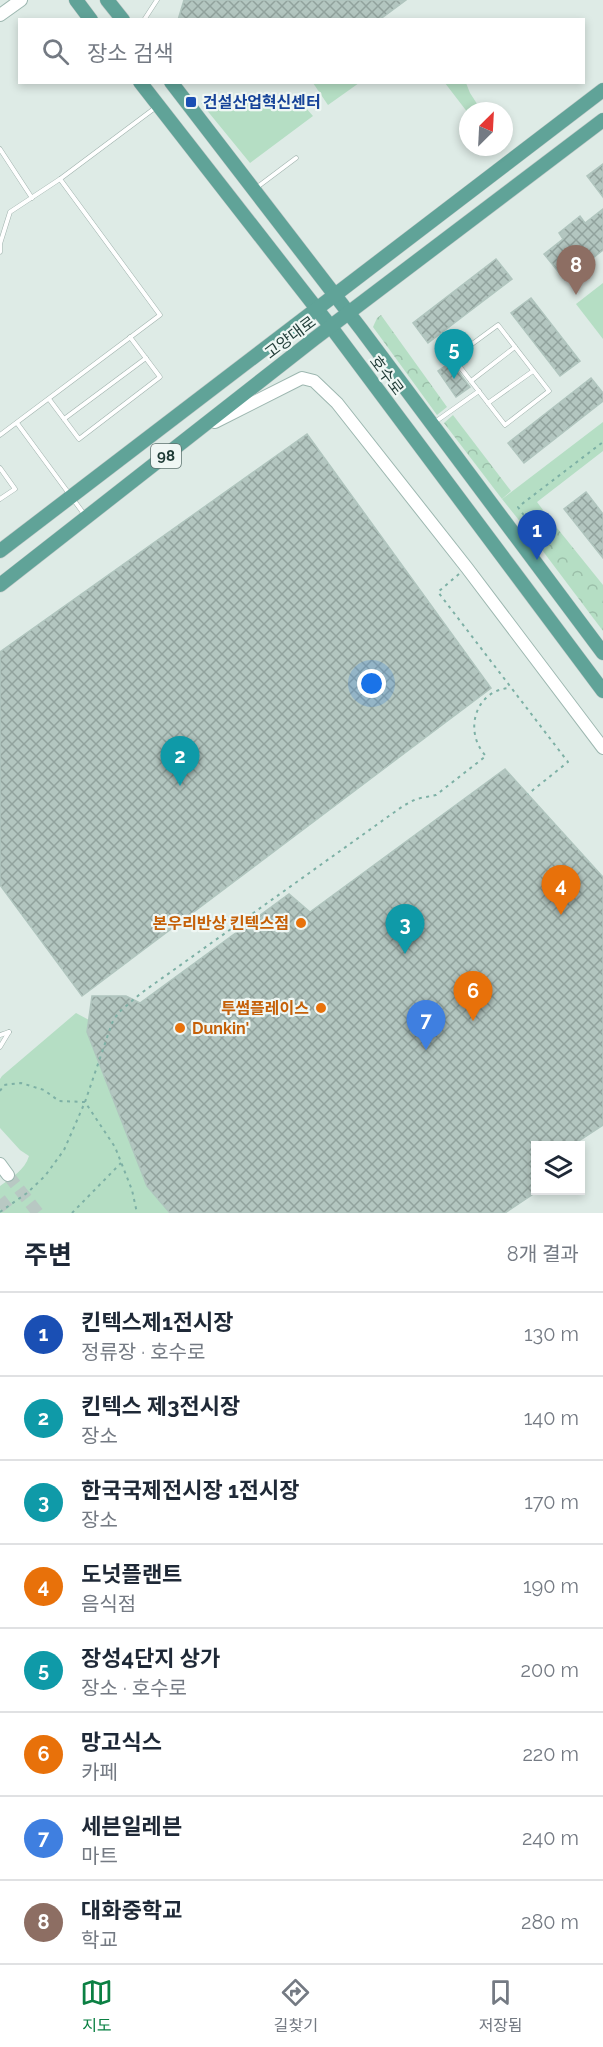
<!DOCTYPE html>
<html lang="ko">
<head>
<meta charset="utf-8">
<style>
	body { margin:0; font-family:Raleway,"Noto Sans KR",sans-serif; background:#f2f2f3; color:#1f2937 }
	.controls { position:absolute; right:18px; bottom:18px; display:grid; overflow:hidden; border-radius:0px; box-shadow:0 3px 9px #0003 }
	.controls button { width:54px; height:54px; display:grid; place-items:center; padding:0; border:0; border-bottom:2px solid #e0e1e3; background:#fff; color:#1f2937; font:30px sans-serif }
	.compass { position:absolute; left:459px; top:102px; width:54px; height:54px; border-radius:50%; background:#fff; box-shadow:0 3px 9px #0003; rotate:24deg }
	.you { position:absolute; left:372px; top:684px; width:21px; height:21px; margin:-15px; border:4px solid #fff; border-radius:50%; background:#1a73e8; box-shadow:0 0 0 9px #1a73e833 }
	.badge { display:grid; place-items:center; width:39px; height:39px; border-radius:50%; background:#0b8043; color:#fff; font-size:20px; font-weight:700 }
	.pin { position:absolute; translate:-50% -50px; filter:drop-shadow(0 2px 3px #0008) }
	.pin::after { content:''; position:absolute; top:32px; width:21px; height:18px; background:inherit; clip-path:polygon(0 0,100% 0,50% 100%) }
	.list { margin:0; padding:0; list-style:none }
	h2 { display:flex; justify-content:space-between; align-items:center; height:78px; margin:0; padding:0 24px; font-size:26px }
	h2 small { font-size:20px; font-weight:400; color:#747a83 }
	.list li { display:grid; grid-template-columns:39px 1fr auto; gap:18px; align-items:center; box-sizing:border-box; height:84px; padding:0 24px; border-top:2px solid #e0e1e3 }
	.list b { display:block; font-size:22px; white-space:nowrap }
	.list p { margin:0; font-size:20px; white-space:nowrap; color:#747a83 }
	.list em { font-size:20px; font-style:normal; color:#747a83 }
	.icon { flex:none; width:33px; height:33px; fill:none; stroke:currentColor; stroke-width:2; stroke-linecap:round; stroke-linejoin:round }
	.map { position:relative; flex:none; width:603px; height:1213px; overflow:hidden }
	.search { position:absolute; background:#fff; box-shadow:0 3px 9px #0003; left:18px; right:18px; top:18px; height:66px; display:flex; align-items:center; gap:15px; box-sizing:border-box; padding:0 21px; border-radius:0px; color:#747a83; font-size:22px }
	.sheet { height:750px; background:#fff }
	nav { display:flex; justify-content:space-around; align-items:center; box-sizing:border-box; height:84px; border-top:2px solid #e0e1e3; background:#fff; font-size:16px; color:#747a83 }
	nav a { display:grid; justify-items:center; gap:3px }
	nav .on { color:#0b8043 }
	.map>svg:first-child { display:block }
	.forest { fill:url(#forest-crowns) }
	.park { fill:#b5dec4 }
	.building { fill:url(#building-cross-hatch); stroke:#b0c5be; stroke-width:1.5 }
	.lines { fill:none; stroke-linecap:round; stroke-linejoin:round }
	.secondary-tunnel { stroke:#b8c8c3; stroke-width:12; stroke-dasharray:12 6; stroke-linecap:butt }
	.lane-casing { stroke:#a1b3ae; stroke-width:5 }
	.secondary-casing { stroke:#9db7b0; stroke-width:14 }
	.primary-casing { stroke:#c0c8c7; stroke-width:15 }
	.path { stroke:#7db0a5; stroke-width:2; stroke-dasharray:3 4.5; stroke-linecap:butt }
	.lane { stroke:#fff; stroke-width:4 }
	.secondary { stroke:#fff; stroke-width:12 }
	.primary { stroke:#60a398; stroke-width:14 }
	.transit-dot { fill:#1a4fb4; stroke:#eff7f4; stroke-width:2 }
	.food-dot { fill:#e8710a; stroke:#eff7f4; stroke-width:2 }
	.labels { text-anchor:middle; stroke-width:4.5; stroke-linejoin:round; paint-order:stroke }
	.shield { fill:#eff7f4; stroke:#5d736f; stroke-width:1.5 }
	.shield-label { font-size:15px; font-weight:bold; fill:#1f3b36 }
	.transit-label { font-size:16px; font-weight:bold; fill:#164399; stroke:#eff7f4; text-anchor:start }
	.street-label { font-size:16px; fill:#1f3b36; stroke:#eff7f4 }
	.food-label { font-size:16px; font-weight:bold; fill:#c56008; stroke:#eff7f4; text-anchor:end }
</style>
</head>
<body>
<div class="map">
<svg width="603" height="1213" viewBox="0 0 603 1213">
	<defs>
		<pattern id="forest-crowns" width="20" height="18" patternUnits="userSpaceOnUse" patternTransform="scale(1.5)"><rect width="20" height="18" fill="#b5dec4"/><path d="M2 6a3 3 0 1 1 6 0M12 15a3 3 0 1 1 6 0" fill="none" stroke="#9bbfa9"/></pattern>
		<pattern id="building-cross-hatch" width="8" height="8" patternUnits="userSpaceOnUse" patternTransform="scale(1.5)"><rect width="8" height="8" fill="#b3c6c0"/><path d="M0 0l8 8M0 8l8-8" fill="none" stroke="#91a29d"/></pattern>
	</defs>
	<rect width="100%" height="100%" fill="#deebe6"/>
	<g class="forest">
		<polygon points="381,315 447,407 437,415 373,327 377,318"/>
		<polygon points="453,415 511,491 502,499 444,423"/>
		<polygon points="549,518 603,585 603,631 530,534"/>
	</g>
	<g class="park">
		<polygon points="313,83 359,83 328,105"/>
		<polygon points="445,83 466,83 470,93 481,110 468,111 468,113"/>
		<path d="M208,99C239,104 267,105 298,99L313,116L250,163L201,103Z"/>
		<polygon points="603,283 603,339 576,304"/>
		<polygon points="603,422 603,451 537,502 549,518 530,534 502,499"/>
		<path d="M76,1013L89,1020L93,1047L147,1186L170,1213H0V1186C11,1178 25,1170 29,1156L20,1150L0,1128V1079L2,1076Z"/>
	</g>
	<g class="building">
		<polygon points="184,0 406,0 379,20 178,20"/>
		<polygon points="603,164 603,197 587,176"/>
		<polygon points="603,209 603,250 565,280 544,254 563,239 559,233 580,216 585,223"/>
		<polygon points="496,259 512,279 428,343 413,323"/>
		<polygon points="531,298 580,361 560,376 511,313"/>
		<polygon points="451,362 470,387 456,397 438,371"/>
		<polygon points="591,378 603,393 603,401 524,463 508,443"/>
		<polygon points="307,434 491,688 82,996 0,885 0,652"/>
		<polygon points="586,492 603,514 603,558 564,509"/>
		<polygon points="505,769 603,877 603,1125 571,1146 536,1146 536,1192 505,1213 170,1213 147,1186 87,1032 92,996 126,996 140,1003 289,894 310,912"/>
	</g>
	<g class="lines">
		<g class="secondary-tunnel">
			<polyline points="8,1175 38,1213"/>
			<polyline points="0,1199 11,1213"/>
		</g>
		<defs>
			<g id="lane">
				<polyline points="144,20 157,0"/>
				<polyline points="0,149 32,198"/>
				<polyline points="256,188 296,158"/>
				<polyline points="0,252 0,244 10,212 60,179"/>
				<polygon points="498,325 549,391 505,425 453,358"/>
				<polyline points="471,381 515,347"/>
				<polyline points="49,399 79,439 160,377 130,337"/>
				<polyline points="488,403 533,371"/>
				<polyline points="64,419 146,358"/>
				<polyline points="435,422 479,391"/>
				<polyline points="17,423 84,514"/>
				<polyline points="0,435 160,315 60,179 155,108"/>
				<polyline points="0,468 15,489 0,499"/>
				<polyline points="0,1035 9,1032"/>
				<polyline points="0,1047 9,1032"/>
			</g>
			<g id="secondary">
				<polyline points="0,15 21,0"/>
				<polyline points="215,422 302,378 314,381 337,403 467,568 603,748"/>
				<polyline points="0,1164 8,1175"/>
			</g>
			<g id="primary">
				<polyline points="76,0 91,20"/>
				<polyline points="107,0 123,20"/>
				<polyline points="140,82 331,327 603,691"/>
				<polyline points="171,82 361,329 603,653"/>
				<polyline points="0,551 603,90"/>
				<polyline points="0,585 314,339 603,120"/>
			</g>
		</defs>
		<use href="#lane" class="lane-casing"/>
		<use href="#secondary" class="secondary-casing"/>
		<use href="#primary" class="primary-casing"/>
		<g class="path">
			<polyline points="522,526 528,521 518,507 603,442"/>
			<polyline points="459,574 438,592 568,762 528,794"/>
			<polyline points="0,1091 4,1085 21,1083 44,1090 59,1101 85,1102 115,1147 132,1190 137,1213"/>
			<path d="M0,1212L27,1193L45,1176L64,1150L85,1102L112,1023L118,1013L140,994L403,806L416,799L436,795L486,756C463,732 475,689 511,688"/>
			<polyline points="72,1213 121,1163"/>
		</g>
		<use href="#lane" class="lane"/>
		<use href="#secondary" class="secondary"/>
		<use href="#primary" class="primary"/>
	</g>
	<rect class="transit-dot" x="185" y="96" width="12" height="12" rx="3"/>
	<g class="food-dot">
		<circle cx="301" cy="923" r="6"/>
		<circle cx="321" cy="1008" r="6"/>
		<circle cx="180" cy="1028" r="6"/>
	</g>
	<g class="labels">
		<rect class="shield" x="151" y="444" width="30" height="24" rx="4.5"/>
		<g class="shield-label">
			<text x="166" y="461">98</text>
		</g>
		<g class="transit-label">
			<text x="203" y="108">건설산업혁신센터</text>
		</g>
		<g class="street-label">
			<text transform="translate(290 337) rotate(-37)" y="6">고양대로</text>
			<text transform="translate(387 375) rotate(53)" y="6">호수로</text>
		</g>
		<g class="food-label">
			<text x="289" y="929">본우리반상 킨텍스점</text>
			<text x="309" y="1014">투썸플레이스</text>
			<text x="192" y="1034" text-anchor="start">Dunkin'</text>
		</g>
	</g>
</svg>
<div class="controls">
<button><svg class="icon" aria-label="layers" viewBox="0 0 24 24"><path d="M12 4l9 5-9 5-9-5zM3 14l9 5 9-5"/></svg></button>
</div>
<svg class="compass" viewBox="-18 -18 36 36"><path d="M0-13l5 13h-10z" fill="#e53935"/><path d="M0 13l5-13h-10z" fill="#747a83"/></svg>
<div class="you"></div>
<div class="pin badge" style="left:537px;top:560px;background:#1a4fb4">1</div>
<div class="pin badge" style="left:180px;top:786px;background:#0f9aa8">2</div>
<div class="pin badge" style="left:405px;top:954px;background:#0f9aa8">3</div>
<div class="pin badge" style="left:561px;top:915px;background:#e8710a">4</div>
<div class="pin badge" style="left:454px;top:379px;background:#0f9aa8">5</div>
<div class="pin badge" style="left:473px;top:1021px;background:#e8710a">6</div>
<div class="pin badge" style="left:426px;top:1050px;background:#3f7fe0">7</div>
<div class="pin badge" style="left:576px;top:295px;background:#8d6e63">8</div>
<div class="search"><svg class="icon" aria-label="search" viewBox="0 0 24 24"><circle cx="10" cy="10" r="6"/><path d="M15 15l6 6"/></svg>장소 검색</div>
</div>
<section class="sheet">
<h2>주변<small>8개 결과</small></h2>
<ul class="list">
<li><span class="badge" style="background:#1a4fb4">1</span><div><b>킨텍스제1전시장</b><p>정류장 · 호수로</p></div><em>130 m</em></li>
<li><span class="badge" style="background:#0f9aa8">2</span><div><b>킨텍스 제3전시장</b><p>장소</p></div><em>140 m</em></li>
<li><span class="badge" style="background:#0f9aa8">3</span><div><b>한국국제전시장 1전시장</b><p>장소</p></div><em>170 m</em></li>
<li><span class="badge" style="background:#e8710a">4</span><div><b>도넛플랜트</b><p>음식점</p></div><em>190 m</em></li>
<li><span class="badge" style="background:#0f9aa8">5</span><div><b>장성4단지 상가</b><p>장소 · 호수로</p></div><em>200 m</em></li>
<li><span class="badge" style="background:#e8710a">6</span><div><b>망고식스</b><p>카페</p></div><em>220 m</em></li>
<li><span class="badge" style="background:#3f7fe0">7</span><div><b>세븐일레븐</b><p>마트</p></div><em>240 m</em></li>
<li><span class="badge" style="background:#8d6e63">8</span><div><b>대화중학교</b><p>학교</p></div><em>280 m</em></li>
</ul>
</section>
<nav>
<a class="on"><svg class="icon" aria-label="map" viewBox="0 0 24 24"><path d="M3 6l6-2 6 2 6-2v14l-6 2-6-2-6 2zM9 4v14M15 6v14"/></svg>지도</a>
<a><svg class="icon" aria-label="directions" viewBox="0 0 24 24"><path d="M12 3l9 9-9 9-9-9zM9 14v-3h6M13 9l2 2-2 2"/></svg>길찾기</a>
<a><svg class="icon" aria-label="saved" viewBox="0 0 24 24"><path d="M7 4h10v16l-5-4-5 4z"/></svg>저장됨</a>
</nav>
</body>
</html>
